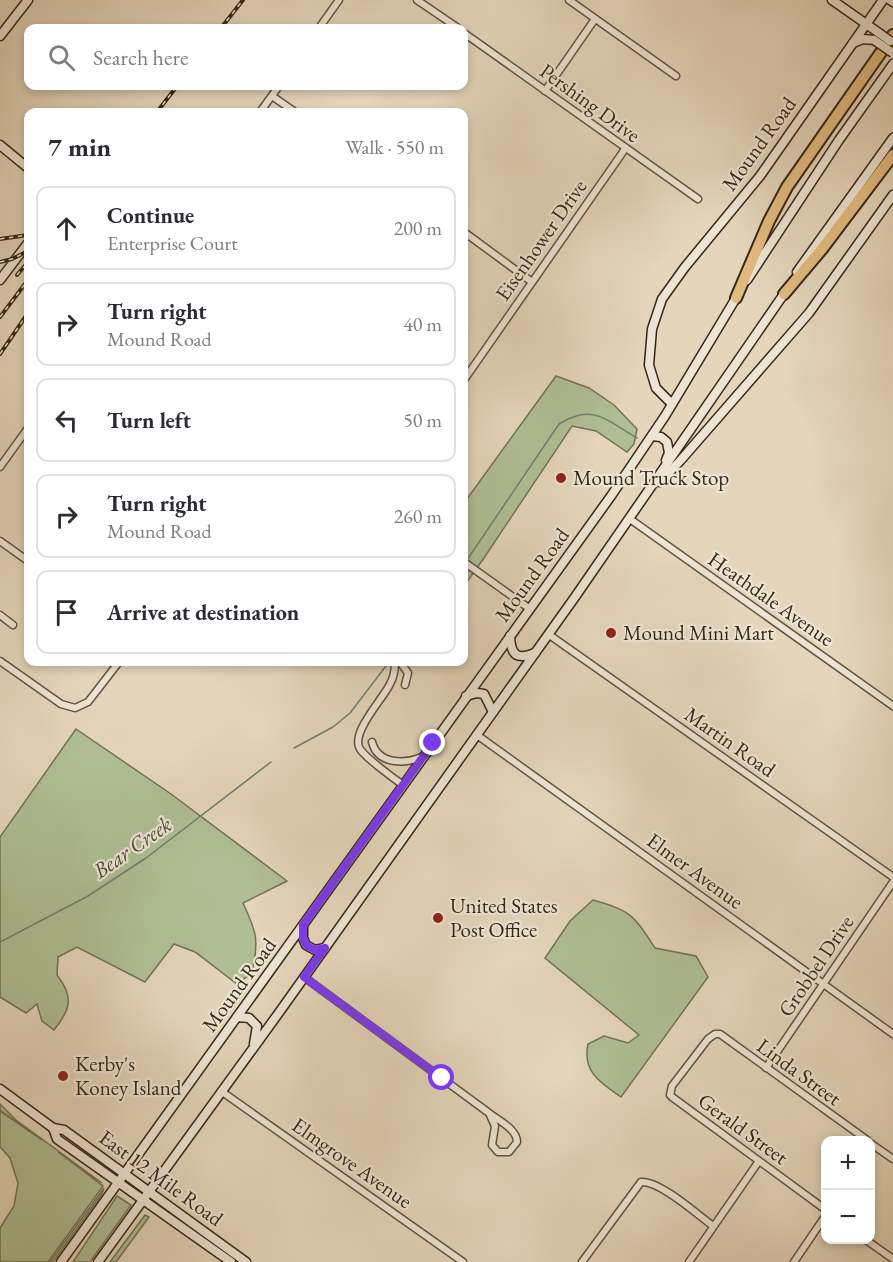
<!DOCTYPE html>
<html lang="en">
<head>
<meta charset="utf-8">
<style>
	body { margin:0; font-family:"EB Garamond",serif; background:#f7f7f7; color:#2b2b33 }
	.controls { position:absolute; right:18px; bottom:18px; display:grid; overflow:hidden; border-radius:12px; box-shadow:0 3px 9px #0003 }
	.controls button { width:54px; height:54px; display:grid; place-items:center; padding:0; border:0; border-bottom:2px solid #e1e1e2; background:#fff; color:#2b2b33; font:30px sans-serif }
	.stop { position:absolute; width:18px; height:18px; margin:-14px; border:4px solid #7c3aed; border-radius:50%; background:#fff }
	.stop.end { background:#7c3aed; border-color:#fff; box-shadow:0 2px 6px #0008 }
	.list { margin:0; padding:0; list-style:none }
	h2 { display:flex; justify-content:space-between; align-items:center; height:78px; margin:0; padding:0 24px; font-size:26px }
	h2 small { font-size:20px; font-weight:400; color:#7c7c81 }
	.list li { display:grid; grid-template-columns:39px 1fr auto; gap:18px; align-items:center; box-sizing:border-box; height:84px; margin:0 12px 12px; padding:0 12px; border:2px solid #e1e1e2; border-radius:12px }
	.list b { display:block; font-size:22px; white-space:nowrap }
	.list p { margin:0; font-size:20px; white-space:nowrap; color:#7c7c81 }
	.list em { font-size:20px; font-style:normal; color:#7c7c81 }
	.icon { flex:none; width:33px; height:33px; fill:none; stroke:currentColor; stroke-width:2; stroke-linecap:round; stroke-linejoin:round }
	.map { position:relative; flex:none; width:893px; height:1262px; overflow:hidden }
	.search { position:absolute; background:#fff; box-shadow:0 3px 9px #0003; left:24px; top:24px; width:444px; height:66px; display:flex; align-items:center; gap:15px; box-sizing:border-box; padding:0 21px; border-radius:12px; color:#7c7c81; font-size:22px }
	.panel { position:absolute; background:#fff; box-shadow:0 3px 9px #0003; left:24px; top:108px; width:444px; height:558px; border-radius:12px }
	.map>svg:first-child { display:block }
	.green { fill:#afbe94; stroke:#727356; stroke-width:1.5 }
	.lines { fill:none; stroke-linecap:round; stroke-linejoin:round }
	.stream { stroke:#707f71; stroke-width:1.5 }
	.street-casing { stroke:#625341; stroke-width:9 }
	.secondary-casing { stroke:#362818; stroke-width:11 }
	.highway-casing { stroke:#362818; stroke-width:14 }
	.street { stroke:#ede4d3; stroke-width:6 }
	.secondary { stroke:#ede4d3; stroke-width:8 }
	.highway { stroke:#e2ba7e; stroke-width:10 }
	.rail-casing { stroke:#362818; stroke-width:4 }
	.rail { stroke:#ede4d3; stroke-width:1.5; stroke-dasharray:4.5; stroke-linecap:butt }
	.secondary-bridge-casing { stroke:#362818; stroke-width:11; stroke-linecap:butt }
	.secondary-bridge { stroke:#ede4d3; stroke-width:8 }
	.route { stroke:#7c3aed; stroke-width:8 }
	.poi-dot { fill:#8f2418; stroke:#ede4d3; stroke-width:2 }
	.labels { text-anchor:middle; stroke-width:4.5; stroke-linejoin:round; paint-order:stroke }
	.street-label { font-size:21px; fill:#362818; stroke:#ede4d3 }
	.poi-label { font-size:21px; fill:#362818; stroke:#ede4d3; text-anchor:start }
	.water-label { font-size:22px; font-style:italic; fill:#4e4c3d; stroke:#ede4d3 }
</style>
</head>
<body>
<div class="map">
<svg width="893" height="1262" viewBox="0 0 893 1262">
	<rect width="100%" height="100%" fill="#e4d5bb"/>
	<filter id="stains"><feTurbulence type="fractalNoise" baseFrequency=".00333" numOctaves="4"/><feColorMatrix values="0 0 0 0 .2 0 0 0 0 .09 0 0 0 0 .02 0 0 0 .5 -.17"/></filter>
	<radialGradient id="worn" r=".72"><stop offset=".6" stop-color="#630" stop-opacity="0"/><stop offset="1" stop-color="#630" stop-opacity=".3"/></radialGradient>
	<g class="green">
		<polygon points="556,376 589,388 614,405 637,429 634,444 627,452 596,431 572,426 484,558 464,586 464,503"/>
		<path d="M76,729L171,794L287,881L243,903C257,933 259,940 252,973L237,984L195,952L174,944L145,982L77,947L58,957L57,975C74,997 71,1009 54,1030L42,1021L37,1004L26,1013L0,997V837Z"/>
		<path d="M593,900C631,911 633,914 655,948L696,956L708,977L621,1097C601,1083 582,1072 588,1044L604,1036L628,1043L639,1035L545,958L570,921Z"/>
		<polygon points="0,1104 16,1120 102,1183 58,1152 103,1186 48,1262 0,1262 0,1228 14,1206 18,1183 10,1158 0,1147 0,1111 42,1140 0,1110"/>
		<polygon points="104,1188 102,1194 53,1262 50,1262"/>
		<polygon points="117,1196 131,1205 90,1262 73,1262"/>
		<polygon points="145,1215 149,1217 116,1262 110,1262"/>
	</g>
	<g class="lines">
		<g class="stream">
			<path d="M467,560L559,424C593,403 606,420 637,438"/>
			<polyline points="294,748 333,727 350,713 389,662"/>
			<polyline points="0,942 88,896 146,858 271,762"/>
		</g>
		<defs>
			<g id="street">
				<polyline points="417,0 458,28"/>
				<polyline points="569,0 676,76"/>
				<polyline points="319,28 339,0"/>
				<polyline points="464,33 698,199"/>
				<polyline points="545,91 595,19"/>
				<polyline points="272,96 295,112"/>
				<polyline points="260,112 279,86"/>
				<polyline points="464,232 532,282"/>
				<polyline points="464,380 625,149"/>
				<polyline points="0,467 28,428"/>
				<polyline points="630,519 893,706"/>
				<polyline points="0,541 28,561"/>
				<polyline points="464,562 530,609"/>
				<polyline points="0,615 13,625"/>
				<polyline points="548,634 893,877"/>
				<polyline points="0,661 61,704 75,708 88,702 119,662"/>
				<path d="M395,662C395,669 394,677 390,684C383,699 350,733 360,749C366,758 393,778 403,785"/>
				<polyline points="400,662 408,673 405,685"/>
				<polyline points="477,735 893,1034"/>
				<path d="M372,742C378,765 405,764 422,757"/>
				<path d="M304,977L489,1113C499,1121 517,1129 517,1142L509,1152H498L492,1145L495,1126L489,1113"/>
				<polyline points="766,1068 893,882"/>
				<polyline points="221,1091 463,1262"/>
				<polyline points="870,1143 893,1159"/>
				<polyline points="826,1210 672,1097 670,1095 672,1086 708,1039 715,1034 720,1034 867,1140"/>
				<polyline points="866,1240 893,1259"/>
				<path d="M582,1262L641,1182C659,1180 698,1215 713,1226"/>
				<polyline points="689,1262 759,1161"/>
				<polyline points="794,1262 826,1215"/>
			</g>
			<g id="secondary">
				<polyline points="832,0 879,33"/>
				<polyline points="890,0 893,2"/>
				<polyline points="0,36 28,0"/>
				<polyline points="853,43 863,39 874,40"/>
				<polyline points="0,145 28,168"/>
				<polyline points="797,272 893,138"/>
				<polyline points="0,280 28,243"/>
				<polyline points="747,280 839,140 893,64"/>
				<polyline points="672,404 656,388 649,365 652,329 662,299 685,267 760,176 883,0"/>
				<polyline points="652,436 661,437 667,442 669,453 666,460"/>
				<polyline points="660,482 680,461 809,313 893,195"/>
				<path d="M510,636C511,656 517,660 535,653"/>
				<polyline points="466,696 477,693 484,694 493,712"/>
				<polyline points="303,926 303,938 306,945 315,950 325,948"/>
				<polyline points="237,1017 249,1018 257,1026 254,1044"/>
				<polyline points="0,1089 53,1128 64,1130 246,1262"/>
				<polyline points="53,1128 57,1139 231,1262"/>
				<polyline points="61,1262 611,496 665,416 739,293"/>
				<polyline points="98,1262 278,1014 575,597 786,291"/>
			</g>
			<g id="highway">
				<polyline points="784,294 822,249 893,155"/>
				<polyline points="736,298 769,221 787,187 893,35"/>
			</g>
		</defs>
		<use href="#street" class="street-casing"/>
		<use href="#secondary" class="secondary-casing"/>
		<use href="#highway" class="highway-casing"/>
		<use href="#street" class="street"/>
		<use href="#secondary" class="secondary"/>
		<use href="#highway" class="highway"/>
		<defs>
			<g id="rail">
				<polyline points="221,28 243,0"/>
				<polyline points="157,112 177,86"/>
				<polyline points="0,239 28,235"/>
				<polyline points="0,262 12,259 28,251"/>
				<polyline points="17,275 28,262"/>
				<polyline points="0,317 28,280"/>
				<polyline points="0,354 28,313"/>
			</g>
		</defs>
		<use href="#rail" class="rail-casing"/>
		<use href="#rail" class="rail"/>
		<defs>
			<g id="secondary-bridge">
				<polyline points="879,33 890,41"/>
				<polyline points="874,40 893,53"/>
			</g>
		</defs>
		<use href="#secondary-bridge" class="secondary-bridge-casing"/>
		<use href="#secondary-bridge" class="secondary-bridge"/>
	</g>
	<g class="lines">
		<polyline class="route" points="433,743 303,925 303,938 306,945 315,950 325,948 304,977 442,1078"/>
	</g>
	<g class="poi-dot">
		<circle cx="561" cy="478" r="6"/>
		<circle cx="611" cy="633" r="6"/>
		<circle cx="438" cy="918" r="6"/>
		<circle cx="63" cy="1076" r="6"/>
	</g>
	<g class="labels">
		<g class="street-label">
			<text transform="translate(590 103) rotate(36)" y="7">Pershing Drive</text>
			<text transform="translate(759 144) rotate(-54)" y="7">Mound Road</text>
			<text transform="translate(541 240) rotate(-55)" y="7">Eisenhower Drive</text>
			<text transform="translate(532 575) rotate(-54)" y="7">Mound Road</text>
			<text transform="translate(771 599) rotate(35)" y="7">Heathdale Avenue</text>
			<text transform="translate(730 742) rotate(35)" y="7">Martin Road</text>
			<text transform="translate(695 871) rotate(36)" y="7">Elmer Avenue</text>
			<text transform="translate(816 966) rotate(-56)" y="7">Grobbel Drive</text>
			<text transform="translate(239 985) rotate(-54)" y="7">Mound Road</text>
			<text transform="translate(799 1072) rotate(36)" y="7">Linda Street</text>
			<text transform="translate(743 1129) rotate(36)" y="7">Gerald Street</text>
			<text transform="translate(352 1163) rotate(35)" y="7">Elmgrove Avenue</text>
			<text transform="translate(161 1178) rotate(36)" y="7">East 12 Mile Road</text>
		</g>
		<g class="poi-label">
			<text x="573" y="485">Mound Truck Stop</text>
			<text x="623" y="640">Mound Mini Mart</text>
			<text x="450" y="913">United States<tspan x="450" dy="24">Post Office</tspan></text>
			<text x="75" y="1071">Kerby's<tspan x="75" dy="24">Koney Island</tspan></text>
		</g>
		<g class="water-label">
			<text transform="translate(132 847) rotate(-35)" y="8">Bear Creek</text>
		</g>
	</g>
	<rect width="100%" height="100%" filter="url(#stains)"/>
	<rect width="100%" height="100%" fill="url(#worn)"/>
</svg>
<div class="controls">
<button>+</button>
<button>−</button>
</div>
<div class="stop" style="left:442px;top:1078px"></div>
<div class="stop end" style="left:433px;top:743px"></div>
<div class="search"><svg class="icon" aria-label="search" viewBox="0 0 24 24"><circle cx="10" cy="10" r="6"/><path d="M15 15l6 6"/></svg>Search here</div>
<section class="panel">
<h2>7 min<small>Walk · 550 m</small></h2>
<ul class="list">
<li><svg class="icon" aria-label="ahead" viewBox="0 0 24 24"><path d="M12 20V5M6 11l6-6 6 6"/></svg><div><b>Continue</b><p>Enterprise Court</p></div><em>200 m</em></li>
<li><svg class="icon" aria-label="right" viewBox="0 0 24 24"><path d="M7 20v-9h11M14 6l5 5-5 5"/></svg><div><b>Turn right</b><p>Mound Road</p></div><em>40 m</em></li>
<li><svg class="icon" aria-label="left" viewBox="0 0 24 24"><path d="M17 20v-9H6M10 6l-5 5 5 5"/></svg><div><b>Turn left</b></div><em>50 m</em></li>
<li><svg class="icon" aria-label="right" viewBox="0 0 24 24"><path d="M7 20v-9h11M14 6l5 5-5 5"/></svg><div><b>Turn right</b><p>Mound Road</p></div><em>260 m</em></li>
<li><svg class="icon" aria-label="arrive" viewBox="0 0 24 24"><path d="M6 21V4h12l-3 4 3 4H6"/></svg><div><b>Arrive at destination</b></div></li>
</ul>
</section>
</div>
</body>
</html>
